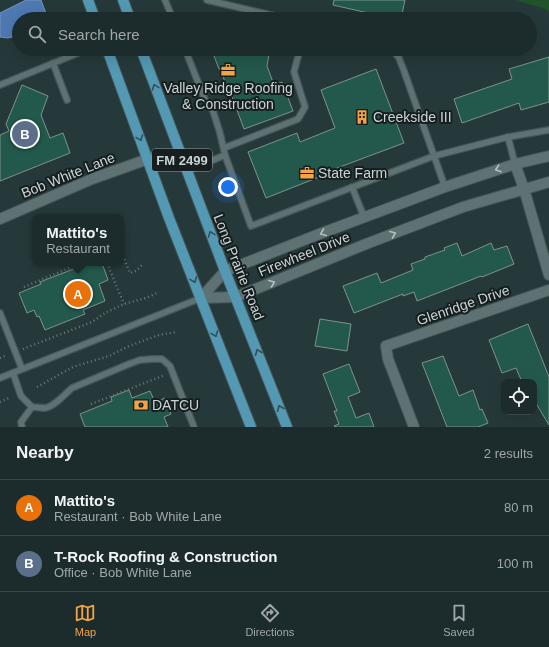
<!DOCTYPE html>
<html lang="en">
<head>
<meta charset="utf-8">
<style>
	body { margin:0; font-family:Arial,sans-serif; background:#293738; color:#f1f3f6 }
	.controls { position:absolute; right:12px; bottom:12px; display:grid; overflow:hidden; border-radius:8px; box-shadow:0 4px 16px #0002 }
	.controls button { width:36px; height:36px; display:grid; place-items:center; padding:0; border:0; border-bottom:1px solid #3a4748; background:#1c2b2c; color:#f1f3f6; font:20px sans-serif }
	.you { position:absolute; left:228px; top:187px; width:14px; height:14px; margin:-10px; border:3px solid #fff; border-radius:50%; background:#1a73e8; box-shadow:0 0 0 6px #1a73e833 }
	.badge { display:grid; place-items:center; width:26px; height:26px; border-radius:50%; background:#f5a345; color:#fff; font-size:13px; font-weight:700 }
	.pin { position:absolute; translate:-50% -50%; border:2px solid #fff; box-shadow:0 1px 4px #0006 }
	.popup { position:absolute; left:32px; top:214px; width:92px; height:52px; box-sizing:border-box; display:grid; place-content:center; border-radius:8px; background:#1c2b2c; filter:drop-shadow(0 1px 3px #0005); font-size:13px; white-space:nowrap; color:#a0a7a9 }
	.popup b { font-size:15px; color:#f1f3f6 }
	.popup::after { content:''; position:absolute; left:50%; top:100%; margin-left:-8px; border:8px solid transparent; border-top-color:#1c2b2c }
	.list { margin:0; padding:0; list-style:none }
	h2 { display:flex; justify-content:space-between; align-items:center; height:52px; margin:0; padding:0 16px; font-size:17px }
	h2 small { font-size:13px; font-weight:400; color:#a0a7a9 }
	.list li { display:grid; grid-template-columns:26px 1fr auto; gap:12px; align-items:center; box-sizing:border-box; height:56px; padding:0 16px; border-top:1px solid #3a4748 }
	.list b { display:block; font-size:15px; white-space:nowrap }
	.list p { margin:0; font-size:13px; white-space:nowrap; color:#a0a7a9 }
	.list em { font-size:13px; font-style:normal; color:#a0a7a9 }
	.icon { flex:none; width:22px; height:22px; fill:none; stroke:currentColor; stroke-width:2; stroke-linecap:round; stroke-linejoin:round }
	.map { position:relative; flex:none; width:549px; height:427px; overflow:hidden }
	.search { position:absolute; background:#1c2b2c; box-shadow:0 4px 16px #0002; left:12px; right:12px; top:12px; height:44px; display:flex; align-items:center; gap:10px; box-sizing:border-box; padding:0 14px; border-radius:22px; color:#a0a7a9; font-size:15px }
	.sheet { height:164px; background:#1c2b2c }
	nav { display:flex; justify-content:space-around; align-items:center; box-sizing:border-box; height:56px; border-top:1px solid #3a4748; background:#1c2b2c; font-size:11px; color:#a0a7a9 }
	nav a { display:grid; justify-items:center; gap:2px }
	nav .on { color:#f5a345 }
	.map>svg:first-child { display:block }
	.green { fill:#21532b }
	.water { fill:#4f79b3; stroke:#7494bd }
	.building { fill:#23594c; stroke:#7e928c }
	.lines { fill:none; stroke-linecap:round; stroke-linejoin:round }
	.lane-casing { stroke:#465658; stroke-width:8 }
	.street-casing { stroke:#465658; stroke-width:12 }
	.secondary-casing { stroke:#465658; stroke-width:12 }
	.primary-casing { stroke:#465658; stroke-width:12 }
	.path { stroke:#697879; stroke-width:2.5; stroke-dasharray:1 3; stroke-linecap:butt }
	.lane { stroke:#5e7274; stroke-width:5.5 }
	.street { stroke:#5e7274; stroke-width:10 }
	.secondary { stroke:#5e7274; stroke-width:10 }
	.primary { stroke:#5399b4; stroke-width:10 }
	.oneway { stroke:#2e4f5b }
	.oneway2 { stroke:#b4c0c2 }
	.labels { text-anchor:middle; stroke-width:4; stroke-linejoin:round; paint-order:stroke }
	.shield { fill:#161e1f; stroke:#939d9e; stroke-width:1 }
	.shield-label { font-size:13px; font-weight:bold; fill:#c9d4d5 }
	.poi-label { font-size:14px; fill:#c9d4d5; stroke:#161e1f; text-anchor:start }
	.street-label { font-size:14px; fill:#c9d4d5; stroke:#161e1f }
</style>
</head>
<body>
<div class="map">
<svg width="549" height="427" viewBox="0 0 549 427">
	<rect width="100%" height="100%" fill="#26393a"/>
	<polygon class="green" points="516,0 549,0 549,12 546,9"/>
	<polygon class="water" points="26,0 41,0 48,19 19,19 19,35 8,38 0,37 0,13"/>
	<g class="building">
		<polygon points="334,0 405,0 401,19 395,19 333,5"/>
		<polygon points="214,49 270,49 267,66 274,85 282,82 293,111 244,129 230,91 229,92 220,69 219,69 214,56"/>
		<polygon points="549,57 549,102 521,110 519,103 462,123 454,99 512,79 509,69"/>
		<polygon points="376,69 404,143 337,168 337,170 266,198 248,152 297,133 300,142 335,128 321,90"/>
		<polygon points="22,85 48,96 41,115 50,138 63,133 70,153 0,181 0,135 9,131 6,124"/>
		<polygon points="457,243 462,256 491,243 494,250 507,246 514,264 482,277 481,276 417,301 414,292 403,296 403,294 354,313 343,286 377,273 381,283 413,270 411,264 425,259 425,257 445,250 444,248"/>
		<polygon points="89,263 102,263 108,280 99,284 105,301 83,310 85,314 45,330 39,316 37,317 34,310 27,313 19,293 41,284 40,282"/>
		<polygon points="320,319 351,324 347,351 315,346"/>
		<polygon points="528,324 549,377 549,425 534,400 534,382 522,382 516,368 502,373 489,340"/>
		<polygon points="443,356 459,396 473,390 480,410 482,409 488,423 478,427 447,427 422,363"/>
		<polygon points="349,364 360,392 348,397 356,418 369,413 374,427 335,427 334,426 339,424 334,411 337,411 323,374"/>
		<polygon points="129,390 132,398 150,391 155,402 165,398 171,414 164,417 168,427 85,427 80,414 112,401 111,397"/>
	</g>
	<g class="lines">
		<defs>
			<g id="lane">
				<polyline points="165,0 173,19"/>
				<polyline points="207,0 288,19"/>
				<polyline points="185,49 205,100 213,111 220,133 225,155 187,171"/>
				<polyline points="392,49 399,58 404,71 445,187"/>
				<polyline points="53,63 67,100"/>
				<polyline points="0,85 88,49"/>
				<polyline points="508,137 549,130"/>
				<polyline points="224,148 298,119 305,107 294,72 300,49"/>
				<polyline points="225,155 251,226 434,156 508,137 515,164"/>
				<polyline points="352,187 364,217"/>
				<polyline points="0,313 22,369"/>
				<path d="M13,373L21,396L32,407C36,407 41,408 45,408C54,407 65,394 72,388L129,364L140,360L152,359H162L170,366L194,427"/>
				<polyline points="0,378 201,298"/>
				<polyline points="22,427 21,422 32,407"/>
			</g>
			<g id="street">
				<polyline points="515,164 524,189 549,275"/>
				<polyline points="0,219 92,179 148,159"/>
				<polyline points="414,427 388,359 386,346 549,290"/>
			</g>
			<g id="secondary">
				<polyline points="201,298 225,271 322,233 445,187 515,164 549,156"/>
				<polyline points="201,298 236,297 366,244 463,207 549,182"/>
			</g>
			<g id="primary">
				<polyline points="88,0 95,19"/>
				<polyline points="123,0 130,19"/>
				<polyline points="107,49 169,218 251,427"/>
				<polyline points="141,49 225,271 287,427"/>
			</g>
		</defs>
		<use href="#lane" class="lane-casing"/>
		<use href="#street" class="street-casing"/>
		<use href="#secondary" class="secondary-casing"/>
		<use href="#primary" class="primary-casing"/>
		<g class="path">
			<polyline points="121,252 130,273 136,271 143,264"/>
			<polyline points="107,263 124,304"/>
			<polyline points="24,287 81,263"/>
			<polyline points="23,349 92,322 105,313 124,304 146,298 159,292"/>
			<polyline points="0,358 7,355"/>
			<polyline points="37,387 73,367 109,356 129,346 159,335 176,332"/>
			<polyline points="0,402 9,398"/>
			<polyline points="91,404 165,375"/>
		</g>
		<use href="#lane" class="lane"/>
		<use href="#street" class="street"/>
		<use href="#secondary" class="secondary"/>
		<use href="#primary" class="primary"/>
	</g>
	<defs><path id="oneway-chevron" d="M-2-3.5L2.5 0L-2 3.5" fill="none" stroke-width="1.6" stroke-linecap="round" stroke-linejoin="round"/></defs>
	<g class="oneway">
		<use href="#oneway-chevron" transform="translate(155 87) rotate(-110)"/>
		<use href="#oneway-chevron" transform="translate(140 138) rotate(70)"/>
		<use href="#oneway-chevron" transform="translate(211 234) rotate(-111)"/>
		<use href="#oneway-chevron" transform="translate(194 280) rotate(69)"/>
		<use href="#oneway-chevron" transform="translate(215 334) rotate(69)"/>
		<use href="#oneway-chevron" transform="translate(258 352) rotate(-112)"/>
		<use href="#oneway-chevron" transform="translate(280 408) rotate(-112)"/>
	</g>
	<g class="oneway2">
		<use href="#oneway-chevron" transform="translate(498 169) rotate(162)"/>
		<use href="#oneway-chevron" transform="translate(323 233) rotate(159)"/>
		<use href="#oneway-chevron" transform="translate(393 234) rotate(-21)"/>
		<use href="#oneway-chevron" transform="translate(272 283) rotate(-22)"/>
	</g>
	<defs>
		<symbol id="office-bare" viewBox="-9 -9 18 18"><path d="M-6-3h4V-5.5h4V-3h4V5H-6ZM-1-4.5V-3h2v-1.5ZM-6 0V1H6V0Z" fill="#f5a345" stroke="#161e1f" stroke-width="2.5" paint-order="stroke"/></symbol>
		<symbol id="building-bare" viewBox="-9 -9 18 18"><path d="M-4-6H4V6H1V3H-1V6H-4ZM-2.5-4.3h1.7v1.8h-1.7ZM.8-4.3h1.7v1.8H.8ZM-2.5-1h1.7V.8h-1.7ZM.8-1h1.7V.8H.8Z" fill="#f5a345" stroke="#161e1f" stroke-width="2.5" paint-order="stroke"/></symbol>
		<symbol id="bank-bare" viewBox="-9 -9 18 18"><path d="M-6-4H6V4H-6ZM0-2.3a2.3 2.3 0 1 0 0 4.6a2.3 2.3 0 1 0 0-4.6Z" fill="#f5a345" stroke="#161e1f" stroke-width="2.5" paint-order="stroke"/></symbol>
	</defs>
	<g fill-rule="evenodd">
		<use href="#office-bare" x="218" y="60" width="20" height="20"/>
		<use href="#building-bare" x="352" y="107" width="20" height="20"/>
		<use href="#office-bare" x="297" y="163" width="20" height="20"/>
		<use href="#bank-bare" x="131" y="395" width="20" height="20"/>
	</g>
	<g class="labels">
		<rect class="shield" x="152" y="149" width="60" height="22" rx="3"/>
		<g class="shield-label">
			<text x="182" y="165">FM 2499</text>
		</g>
		<g class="poi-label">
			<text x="228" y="93" text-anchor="middle">Valley Ridge Roofing<tspan x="228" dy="16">&amp; Construction</tspan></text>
			<text x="373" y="122">Creekside III</text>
			<text x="318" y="178">State Farm</text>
			<text x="152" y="410">DATCU</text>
		</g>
		<g class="street-label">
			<text transform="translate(68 175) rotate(-22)" y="5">Bob White Lane</text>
			<text transform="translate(304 254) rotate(-22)" y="5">Firewheel Drive</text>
			<text transform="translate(239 267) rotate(68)" y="5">Long Prairie Road</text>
			<text transform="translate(463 305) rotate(-19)" y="5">Glenridge Drive</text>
		</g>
	</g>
</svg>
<div class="controls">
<button><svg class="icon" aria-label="locate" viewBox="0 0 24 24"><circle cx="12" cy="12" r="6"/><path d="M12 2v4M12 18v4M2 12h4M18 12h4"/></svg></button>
</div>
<div class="you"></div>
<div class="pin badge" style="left:78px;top:294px;background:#e8710a">A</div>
<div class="popup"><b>Mattito's</b>Restaurant</div>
<div class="pin badge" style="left:25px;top:134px;background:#5c6f8a">B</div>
<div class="search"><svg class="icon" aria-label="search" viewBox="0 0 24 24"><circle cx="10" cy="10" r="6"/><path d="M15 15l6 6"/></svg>Search here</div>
</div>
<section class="sheet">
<h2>Nearby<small>2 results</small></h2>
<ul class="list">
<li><span class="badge" style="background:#e8710a">A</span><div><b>Mattito's</b><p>Restaurant · Bob White Lane</p></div><em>80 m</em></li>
<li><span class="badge" style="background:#5c6f8a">B</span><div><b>T-Rock Roofing &amp; Construction</b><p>Office · Bob White Lane</p></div><em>100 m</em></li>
</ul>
</section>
<nav>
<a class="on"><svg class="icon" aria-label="map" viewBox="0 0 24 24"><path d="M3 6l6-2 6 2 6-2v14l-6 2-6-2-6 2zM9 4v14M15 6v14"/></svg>Map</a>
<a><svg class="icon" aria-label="directions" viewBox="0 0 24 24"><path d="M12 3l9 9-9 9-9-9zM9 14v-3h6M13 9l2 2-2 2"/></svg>Directions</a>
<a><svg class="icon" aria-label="saved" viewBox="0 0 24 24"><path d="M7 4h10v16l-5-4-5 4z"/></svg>Saved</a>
</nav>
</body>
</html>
